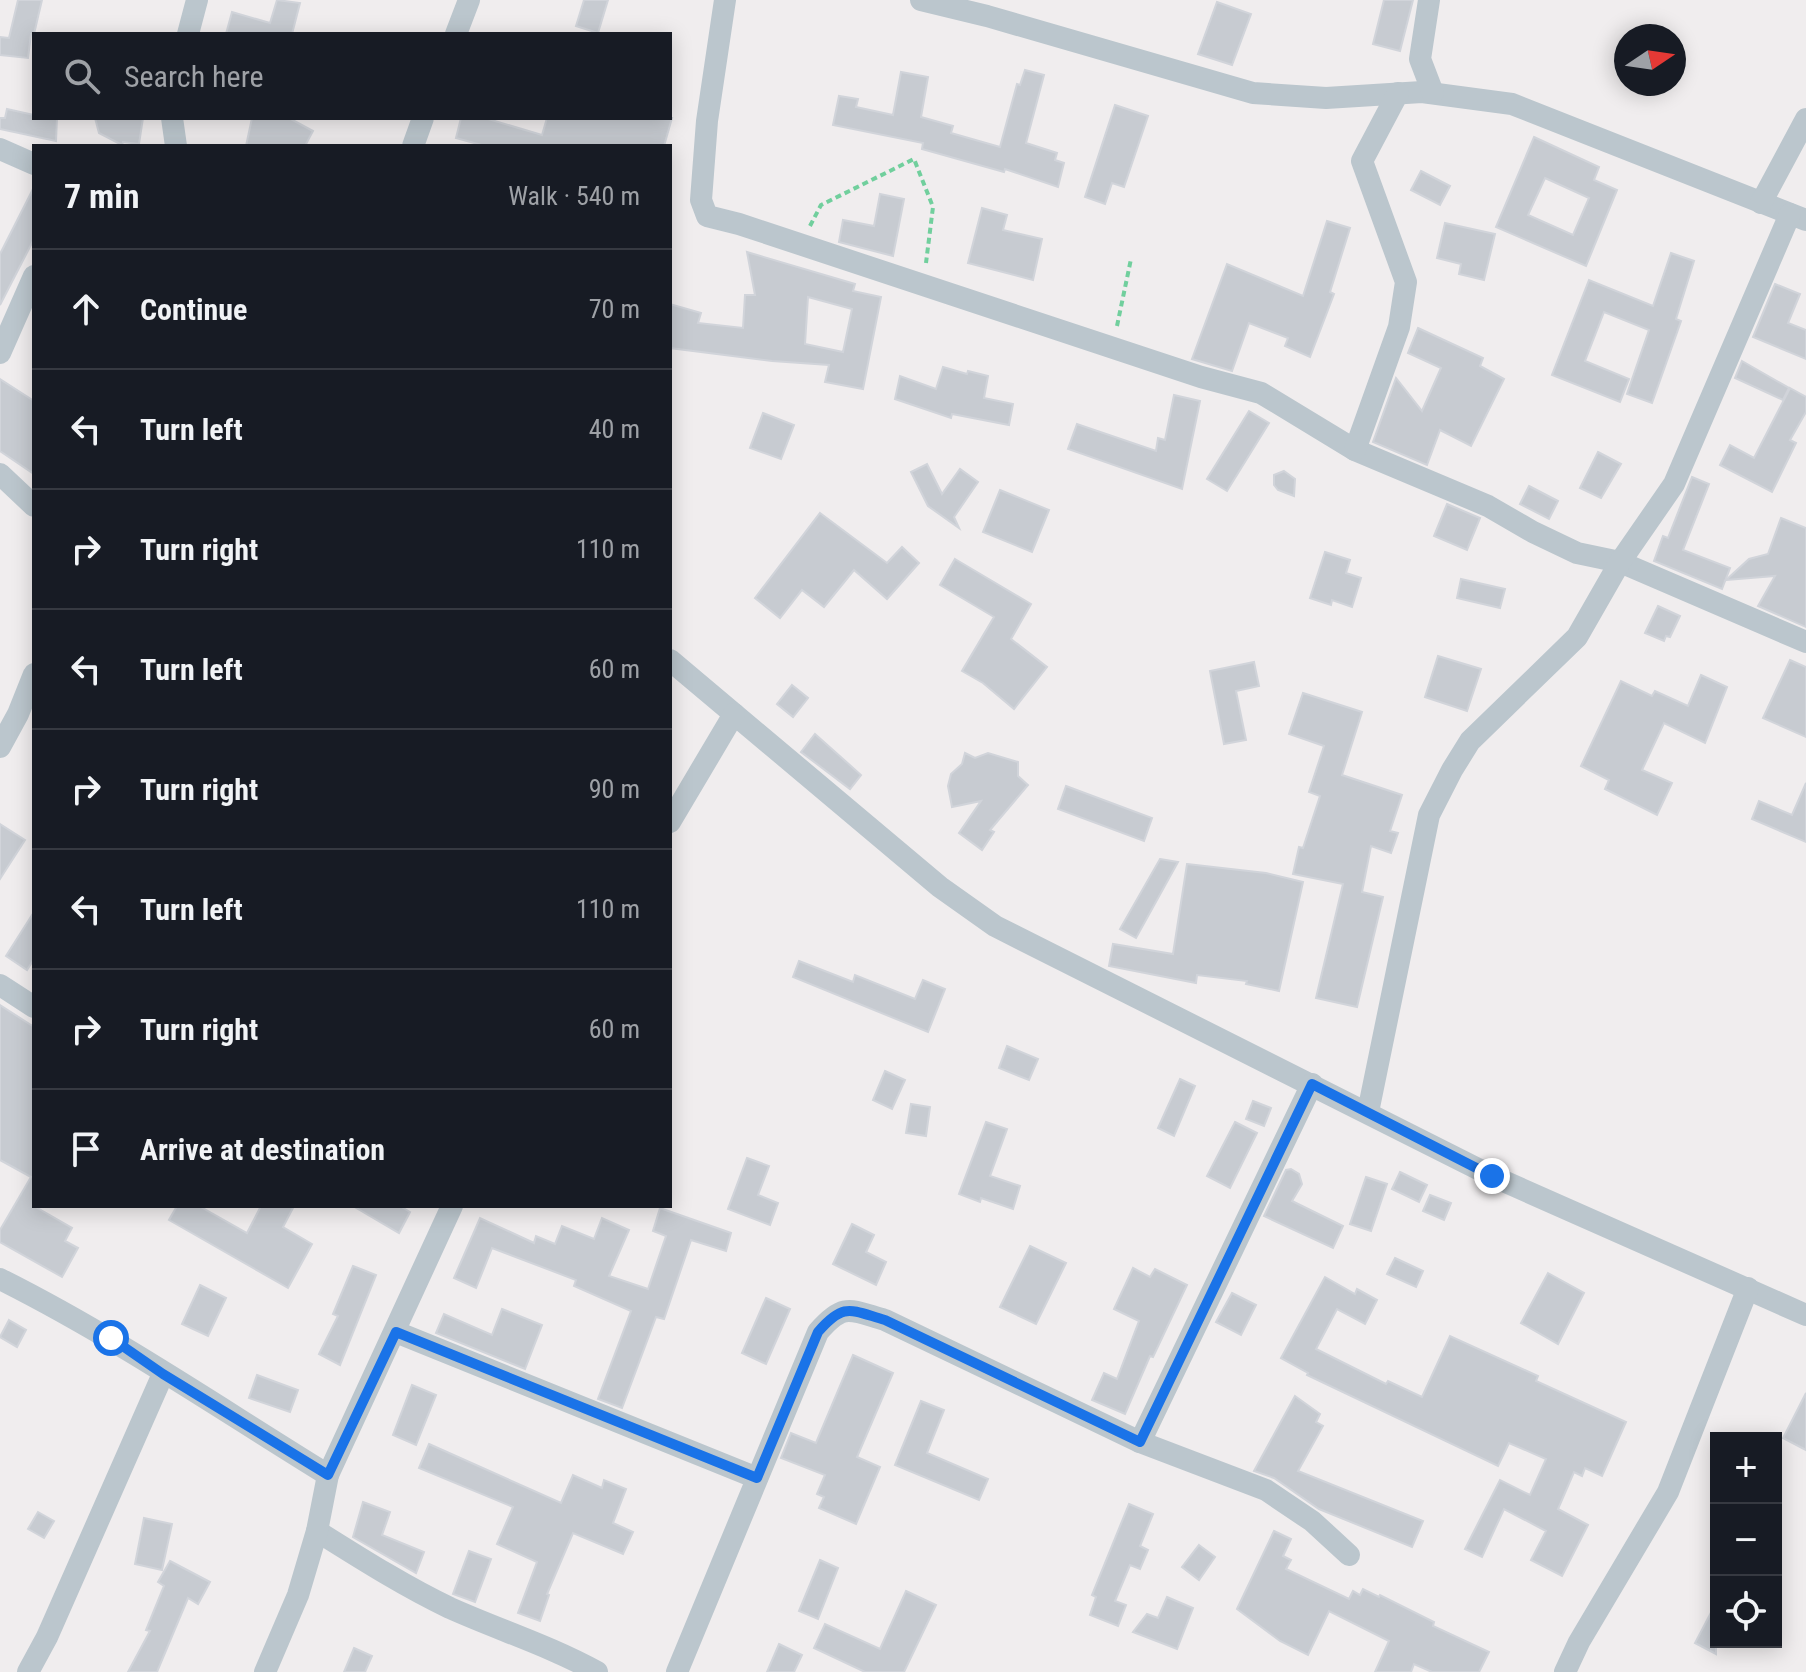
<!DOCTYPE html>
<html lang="en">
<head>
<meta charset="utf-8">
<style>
	body { margin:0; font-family:"Roboto Condensed",sans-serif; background:#20242c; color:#f1f3f6 }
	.controls { position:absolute; right:24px; bottom:24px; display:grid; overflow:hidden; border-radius:0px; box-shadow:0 4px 20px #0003 }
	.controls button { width:72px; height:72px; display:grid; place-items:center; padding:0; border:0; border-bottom:2px solid #363941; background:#171b24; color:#f1f3f6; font:40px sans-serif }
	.compass { position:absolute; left:1614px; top:24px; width:72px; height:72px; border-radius:50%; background:#171b24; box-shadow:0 4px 20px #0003; rotate:77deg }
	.stop { position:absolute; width:24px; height:24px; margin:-18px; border:6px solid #1a73e8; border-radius:50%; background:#fff }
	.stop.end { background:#1a73e8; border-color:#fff; box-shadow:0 2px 8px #0008 }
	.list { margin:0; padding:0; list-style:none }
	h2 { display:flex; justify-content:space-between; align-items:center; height:104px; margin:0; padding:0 32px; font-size:34px }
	h2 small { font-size:26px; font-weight:400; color:#9ea1a6 }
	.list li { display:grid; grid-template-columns:52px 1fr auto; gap:24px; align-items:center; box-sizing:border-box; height:120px; padding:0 32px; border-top:2px solid #363941 }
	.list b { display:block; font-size:30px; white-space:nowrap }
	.list em { font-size:26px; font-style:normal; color:#9ea1a6 }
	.icon { flex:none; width:44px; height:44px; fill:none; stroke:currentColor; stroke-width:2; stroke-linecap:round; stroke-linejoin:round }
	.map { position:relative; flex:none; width:1806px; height:1672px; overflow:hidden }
	.search { position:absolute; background:#171b24; box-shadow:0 4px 20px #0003; left:32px; top:32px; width:640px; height:88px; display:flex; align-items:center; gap:20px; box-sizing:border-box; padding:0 28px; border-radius:0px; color:#9ea1a6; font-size:30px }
	.panel { position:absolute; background:#171b24; box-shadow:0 4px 20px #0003; left:32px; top:144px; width:640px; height:1064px; border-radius:0px }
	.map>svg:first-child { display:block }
	.building { fill:#c7cbd1; stroke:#d1d4da; stroke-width:2; fill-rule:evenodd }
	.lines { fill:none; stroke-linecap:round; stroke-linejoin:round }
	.path { stroke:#71cf9d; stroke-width:4; stroke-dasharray:6 4; stroke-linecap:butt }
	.street { stroke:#bbc6cd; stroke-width:22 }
	.route { stroke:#1a73e8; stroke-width:10 }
</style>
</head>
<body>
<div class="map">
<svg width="1806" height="1672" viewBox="0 0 1806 1672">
	<rect width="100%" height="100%" fill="#f0edee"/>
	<g class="building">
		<polygon points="18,0 42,0 34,34 31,34 28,58 0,55 0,37 9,38"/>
		<polygon points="277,0 300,3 292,34 226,34 232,12 270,23"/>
		<polygon points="584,0 608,0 598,33 576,26"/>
		<polygon points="1384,0 1413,0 1400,51 1373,44"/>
		<polygon points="1217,2 1251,14 1232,65 1198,54"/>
		<polygon points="1025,70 1044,75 1026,143 1057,153 1055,160 1064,163 1058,187 1005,169 1004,172 922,149 923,143 833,125 839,96 858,99 856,107 893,115 901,72 928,77 921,117 953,126 951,133 1000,147 1017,84 1020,85"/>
		<polygon points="1115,105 1148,116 1124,187 1112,183 1105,204 1085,197"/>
		<polygon points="7,109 34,115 34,118 57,118 56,141 0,129 0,118 5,118"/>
		<polygon points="95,118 143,118 139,144 123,142 122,145 99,133"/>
		<polygon points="252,118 289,118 313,131 305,146 246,146"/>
		<polygon points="461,118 485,118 542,135 547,118 672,118 664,146 485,146 456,138"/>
		<path d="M1534,137L1599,167L1594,180L1617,190L1586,266L1496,227ZM1545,178L1589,198L1573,235L1528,215Z"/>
		<polygon points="1421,171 1450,186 1440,205 1411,190"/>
		<polygon points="34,187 34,239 0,305 0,254"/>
		<polygon points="880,194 904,199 893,256 839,242 843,220 874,226"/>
		<polygon points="982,208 1007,215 1003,230 1042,239 1033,280 968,263"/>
		<polygon points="1327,221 1350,228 1330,292 1334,294 1310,357 1285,346 1288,338 1249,323 1232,371 1192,359 1227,264 1303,296"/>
		<polygon points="1445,223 1495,234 1484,280 1459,274 1461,264 1437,258"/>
		<path d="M747,252L855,284L853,291L881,297L863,389L825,382L829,365L772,361L670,348V304L701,313L698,323L743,328L745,295H755ZM808,297L852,309L843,352L805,344Z"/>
		<polygon points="1671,253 1694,261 1676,319 1681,321 1652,403 1627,394 1649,330 1604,312 1585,361 1629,379 1620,402 1552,375 1589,280 1653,306"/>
		<polygon points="1775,284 1800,294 1788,323 1806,330 1806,359 1753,337"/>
		<polygon points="1418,328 1483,358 1480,366 1504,379 1471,446 1440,430 1427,465 1373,442 1396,378 1422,411 1441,368 1408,353"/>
		<polygon points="1742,361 1789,388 1783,400 1735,378"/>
		<polygon points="943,367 967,374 968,371 988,376 984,398 1013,404 1009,425 952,414 951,418 895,399 900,376 936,389"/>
		<polygon points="0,379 34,401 34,474 0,451"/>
		<polygon points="1790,388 1806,397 1806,412 1790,440 1796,443 1772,492 1720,465 1730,445 1754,458"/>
		<polygon points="1174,395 1200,401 1182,489 1068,449 1077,424 1156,451 1158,438 1165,440"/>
		<polygon points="1249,411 1269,423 1227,491 1207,479"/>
		<polygon points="763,413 794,425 781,459 750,448"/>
		<polygon points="1598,452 1621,464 1601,498 1580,488"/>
		<polygon points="927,464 942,494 960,469 978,482 954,517 959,528 928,506 911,472"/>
		<polygon points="1284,471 1295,479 1294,496 1278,490 1274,485 1274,475"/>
		<polygon points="1692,477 1709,484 1683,550 1730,568 1722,589 1654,561 1663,536 1668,538"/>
		<polygon points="1529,486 1558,501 1549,519 1520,504"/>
		<polygon points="1000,490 1049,510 1032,552 983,532"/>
		<polygon points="1447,504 1480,518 1467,550 1434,536"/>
		<polygon points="820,513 887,563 902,547 919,563 887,599 854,570 824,607 802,590 780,618 755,598"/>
		<polygon points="1781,518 1806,528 1806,627 1758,606 1775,576 1726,580 1749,559 1768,554"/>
		<polygon points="1325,552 1350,560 1346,573 1361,578 1352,607 1332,600 1331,605 1310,598"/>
		<polygon points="955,559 1031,604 1011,639 1047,667 1014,709 983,683 962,671 994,617 940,585"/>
		<polygon points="1461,579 1505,589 1500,608 1457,598"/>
		<polygon points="1658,606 1680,616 1670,637 1666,636 1664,641 1645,633"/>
		<polygon points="1438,656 1481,669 1467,711 1425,697"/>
		<polygon points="1790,660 1806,667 1806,737 1763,718"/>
		<polygon points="1254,662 1259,686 1236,691 1246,740 1224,744 1210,671"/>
		<polygon points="1701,675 1727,687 1705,743 1664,723 1642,770 1672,783 1657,815 1605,789 1609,780 1581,766 1621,681 1652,696 1655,691 1688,706"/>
		<polygon points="792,685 808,698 793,717 777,704"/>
		<polygon points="1303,693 1362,712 1342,775 1402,795 1390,831 1398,833 1391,853 1371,846 1362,892 1383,897 1357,1007 1316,998 1343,884 1293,874 1299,847 1303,848 1320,796 1309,792 1324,746 1289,734"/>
		<polygon points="815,734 861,775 850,789 801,752"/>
		<polygon points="965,753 975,758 988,753 1018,762 1018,776 1028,785 990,830 994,832 982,850 959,833 981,801 952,807 948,786 951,774 962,764"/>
		<polygon points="1806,783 1806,842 1752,819 1759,801 1792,815"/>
		<polygon points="1066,786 1152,818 1144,841 1058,809"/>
		<polygon points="0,824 25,840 0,879"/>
		<polygon points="1160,859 1178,862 1136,938 1120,929"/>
		<polygon points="1187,864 1266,873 1303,882 1279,991 1246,984 1247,981 1197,975 1196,983 1109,966 1113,944 1173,954"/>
		<polygon points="34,912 34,959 27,970 6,956"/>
		<polygon points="799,961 853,982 855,975 915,999 923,980 945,989 928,1032 793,977"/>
		<polygon points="0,1005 34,1027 34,1206 72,1228 65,1241 78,1248 62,1277 0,1242 0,1230 31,1177 0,1160"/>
		<polygon points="1007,1046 1038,1059 1029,1080 999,1068"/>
		<polygon points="885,1071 905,1080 892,1109 873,1100"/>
		<polygon points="1180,1079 1195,1086 1174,1136 1158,1128"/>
		<polygon points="1253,1101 1271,1108 1264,1126 1246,1119"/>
		<polygon points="911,1104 930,1107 926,1136 906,1133"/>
		<polygon points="986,1122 1007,1129 990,1176 1020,1186 1013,1209 981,1198 980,1202 959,1194"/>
		<polygon points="1235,1122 1257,1133 1230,1188 1207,1176"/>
		<polygon points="747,1158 769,1166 758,1195 778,1203 770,1225 728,1209"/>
		<polygon points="1291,1169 1299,1174 1302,1184 1292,1201 1343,1226 1333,1248 1264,1216 1286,1170"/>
		<polygon points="1400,1172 1427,1185 1419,1202 1392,1189"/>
		<polygon points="1366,1177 1387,1184 1371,1231 1350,1224"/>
		<polygon points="1430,1195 1451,1203 1444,1220 1423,1211"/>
		<polygon points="177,1206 199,1206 247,1233 261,1206 294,1206 283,1227 312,1244 288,1288 169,1220"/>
		<polygon points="353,1206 400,1206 410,1212 399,1233"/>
		<polygon points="660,1208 731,1233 726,1251 691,1240 664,1319 656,1317 622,1408 598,1399 631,1311 574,1286 576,1280 492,1248 476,1288 454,1278 480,1218 534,1243 536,1236 555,1244 562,1226 594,1239 602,1218 629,1230 609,1276 648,1289 666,1236 653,1231"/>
		<polygon points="852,1224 874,1235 866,1252 886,1262 876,1285 833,1264"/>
		<polygon points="1030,1246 1066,1263 1036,1324 1000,1307"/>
		<polygon points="1395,1258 1423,1271 1416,1287 1387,1274"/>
		<polygon points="353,1266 376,1275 340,1365 319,1354 338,1316 333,1314"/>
		<polygon points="1133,1268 1150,1277 1155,1269 1187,1285 1153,1357 1150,1356 1125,1414 1092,1400 1104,1373 1117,1379 1139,1321 1114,1309"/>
		<polygon points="1548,1273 1584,1293 1558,1344 1521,1323"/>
		<polygon points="1325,1277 1355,1294 1357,1289 1377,1300 1365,1324 1337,1309 1316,1349 1386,1384 1388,1381 1422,1397 1450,1336 1538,1376 1536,1381 1626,1422 1602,1476 1585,1468 1582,1476 1574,1472 1558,1509 1588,1525 1562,1576 1531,1560 1546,1531 1504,1509 1482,1557 1465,1549 1500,1480 1530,1495 1546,1459 1509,1443 1498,1466 1307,1375 1308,1373 1281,1358"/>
		<polygon points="200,1285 226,1298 208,1336 182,1324"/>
		<polygon points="1232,1293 1256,1305 1241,1335 1216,1322"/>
		<polygon points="766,1298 790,1309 766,1364 742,1353"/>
		<polygon points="502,1309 542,1325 525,1369 436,1333 444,1314 492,1335"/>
		<polygon points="9,1320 26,1330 17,1347 0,1337"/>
		<polygon points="853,1355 893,1373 857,1457 880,1467 856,1524 819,1508 824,1497 817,1494 825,1475 781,1458 791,1433 816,1443"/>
		<polygon points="257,1375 298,1390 290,1412 249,1398"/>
		<polygon points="412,1385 436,1395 416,1445 393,1435"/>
		<polygon points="1806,1393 1806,1450 1783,1438"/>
		<polygon points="1295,1396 1320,1414 1316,1422 1323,1426 1298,1471 1423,1521 1412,1547 1319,1509 1274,1478 1254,1471"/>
		<polygon points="921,1401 944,1410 927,1453 988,1479 979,1500 895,1465"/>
		<polygon points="429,1444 561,1503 573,1475 602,1488 604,1480 626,1489 613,1523 633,1532 623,1554 573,1533 547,1594 549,1595 540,1621 518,1613 537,1562 497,1544 513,1507 419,1468"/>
		<polygon points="363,1502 390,1512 382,1535 424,1552 416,1573 353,1537"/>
		<polygon points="1129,1504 1153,1514 1140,1546 1148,1550 1140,1569 1130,1565 1115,1601 1126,1605 1118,1626 1090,1615 1096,1597 1092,1595"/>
		<polygon points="38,1512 54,1521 44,1538 28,1529"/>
		<polygon points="144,1518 172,1524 162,1570 135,1564"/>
		<polygon points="1274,1531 1291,1539 1283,1556 1291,1560 1286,1569 1349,1599 1353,1591 1360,1595 1363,1589 1379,1597 1380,1595 1434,1622 1433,1626 1489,1652 1479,1672 1432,1672 1414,1664 1411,1672 1375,1672 1389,1641 1329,1611 1308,1655 1280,1641 1237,1609"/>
		<polygon points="1199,1545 1215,1557 1199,1580 1182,1567"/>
		<polygon points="469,1551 491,1559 475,1602 453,1594"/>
		<polygon points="820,1560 838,1568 818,1619 799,1611"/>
		<polygon points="170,1561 210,1582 198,1604 188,1598 157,1672 128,1672 150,1631 146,1630 164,1586 158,1582"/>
		<polygon points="906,1591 936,1605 904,1672 865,1672 814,1648 825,1624 880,1649"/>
		<polygon points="1167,1597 1193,1608 1177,1649 1133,1632 1147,1614 1158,1618"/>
		<polygon points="1716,1603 1716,1654 1695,1643"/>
		<polygon points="779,1644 802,1655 794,1672 767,1672"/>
		<polygon points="354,1648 372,1656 365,1672 344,1672"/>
	</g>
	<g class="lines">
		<g class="path">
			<polyline points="810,226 821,205 914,159 933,207 926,263"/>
			<polyline points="1117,326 1131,259"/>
		</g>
		<g class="street">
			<polyline points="725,0 707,121 701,200 707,216 739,224 1201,377 1261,393 1355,450 1488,506 1533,532 1577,553 1620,562 1806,642"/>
			<polyline points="921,0 987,16 1253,93 1326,98 1422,92 1512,104 1806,220"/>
			<polyline points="1429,0 1420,59 1433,93"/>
			<polyline points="188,34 197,0"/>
			<polyline points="456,34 469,0"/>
			<polyline points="172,118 176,146"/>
			<polyline points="413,146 423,118"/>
			<polyline points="0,149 34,164"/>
			<polyline points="1761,203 1806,119"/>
			<polyline points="0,353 34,276"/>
			<polyline points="1355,450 1399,327 1406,282 1362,161 1398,93"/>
			<polyline points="0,474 34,506"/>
			<polyline points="670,660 940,887 995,926 1492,1176 1806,1315"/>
			<polyline points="0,747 18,714 34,674"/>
			<polyline points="670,822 734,714"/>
			<polyline points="0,985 34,1007"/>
			<polyline points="1368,1112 1429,815 1452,770 1470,741 1577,637 1620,562 1674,484 1790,214"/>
			<path d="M0,1279C114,1336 219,1408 328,1475L452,1206"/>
			<polyline points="396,1332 757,1478"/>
			<polyline points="1140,1442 1312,1084"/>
			<path d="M317,1531C360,1558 404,1586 450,1608C499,1630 550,1646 597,1672"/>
			<polyline points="28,1672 47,1637 163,1374"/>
			<polyline points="265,1672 298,1595 317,1531 328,1475"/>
			<path d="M677,1672L818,1332C844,1302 850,1310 885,1320L1140,1442L1266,1490L1312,1521L1349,1555"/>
			<polyline points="1565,1672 1579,1642 1668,1492 1748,1288"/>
		</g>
	</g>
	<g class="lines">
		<path class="route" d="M111,1338L163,1374L328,1475L396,1332L757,1478L818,1332C844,1302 850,1310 885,1320L1140,1442L1312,1084L1492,1176"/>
	</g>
</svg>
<div class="controls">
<button>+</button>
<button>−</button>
<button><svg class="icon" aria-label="locate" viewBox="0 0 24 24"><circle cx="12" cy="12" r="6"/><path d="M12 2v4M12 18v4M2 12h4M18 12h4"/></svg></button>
</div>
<svg class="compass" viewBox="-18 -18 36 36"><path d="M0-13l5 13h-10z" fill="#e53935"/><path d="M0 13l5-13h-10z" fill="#9ea1a6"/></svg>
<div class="stop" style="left:111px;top:1338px"></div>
<div class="stop end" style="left:1492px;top:1176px"></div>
<div class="search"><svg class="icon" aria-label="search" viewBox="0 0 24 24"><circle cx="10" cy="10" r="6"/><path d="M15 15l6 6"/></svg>Search here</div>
<section class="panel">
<h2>7 min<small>Walk · 540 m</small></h2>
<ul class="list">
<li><svg class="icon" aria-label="ahead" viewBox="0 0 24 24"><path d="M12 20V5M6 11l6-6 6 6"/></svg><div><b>Continue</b></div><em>70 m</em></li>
<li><svg class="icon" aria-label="left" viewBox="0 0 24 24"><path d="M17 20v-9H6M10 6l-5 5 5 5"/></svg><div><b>Turn left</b></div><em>40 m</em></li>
<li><svg class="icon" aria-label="right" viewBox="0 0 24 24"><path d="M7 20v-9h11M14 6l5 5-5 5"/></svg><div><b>Turn right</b></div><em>110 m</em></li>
<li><svg class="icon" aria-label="left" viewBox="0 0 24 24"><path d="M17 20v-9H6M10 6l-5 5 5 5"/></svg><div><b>Turn left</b></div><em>60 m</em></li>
<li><svg class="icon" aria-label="right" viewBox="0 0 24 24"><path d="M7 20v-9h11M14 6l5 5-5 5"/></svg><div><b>Turn right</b></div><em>90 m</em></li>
<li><svg class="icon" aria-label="left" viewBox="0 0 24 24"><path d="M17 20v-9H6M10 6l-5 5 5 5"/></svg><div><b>Turn left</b></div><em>110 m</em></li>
<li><svg class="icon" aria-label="right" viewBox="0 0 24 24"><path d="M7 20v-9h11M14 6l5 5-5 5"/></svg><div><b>Turn right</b></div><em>60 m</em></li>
<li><svg class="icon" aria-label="arrive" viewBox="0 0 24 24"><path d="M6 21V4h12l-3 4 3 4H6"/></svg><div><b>Arrive at destination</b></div></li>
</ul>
</section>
</div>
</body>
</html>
